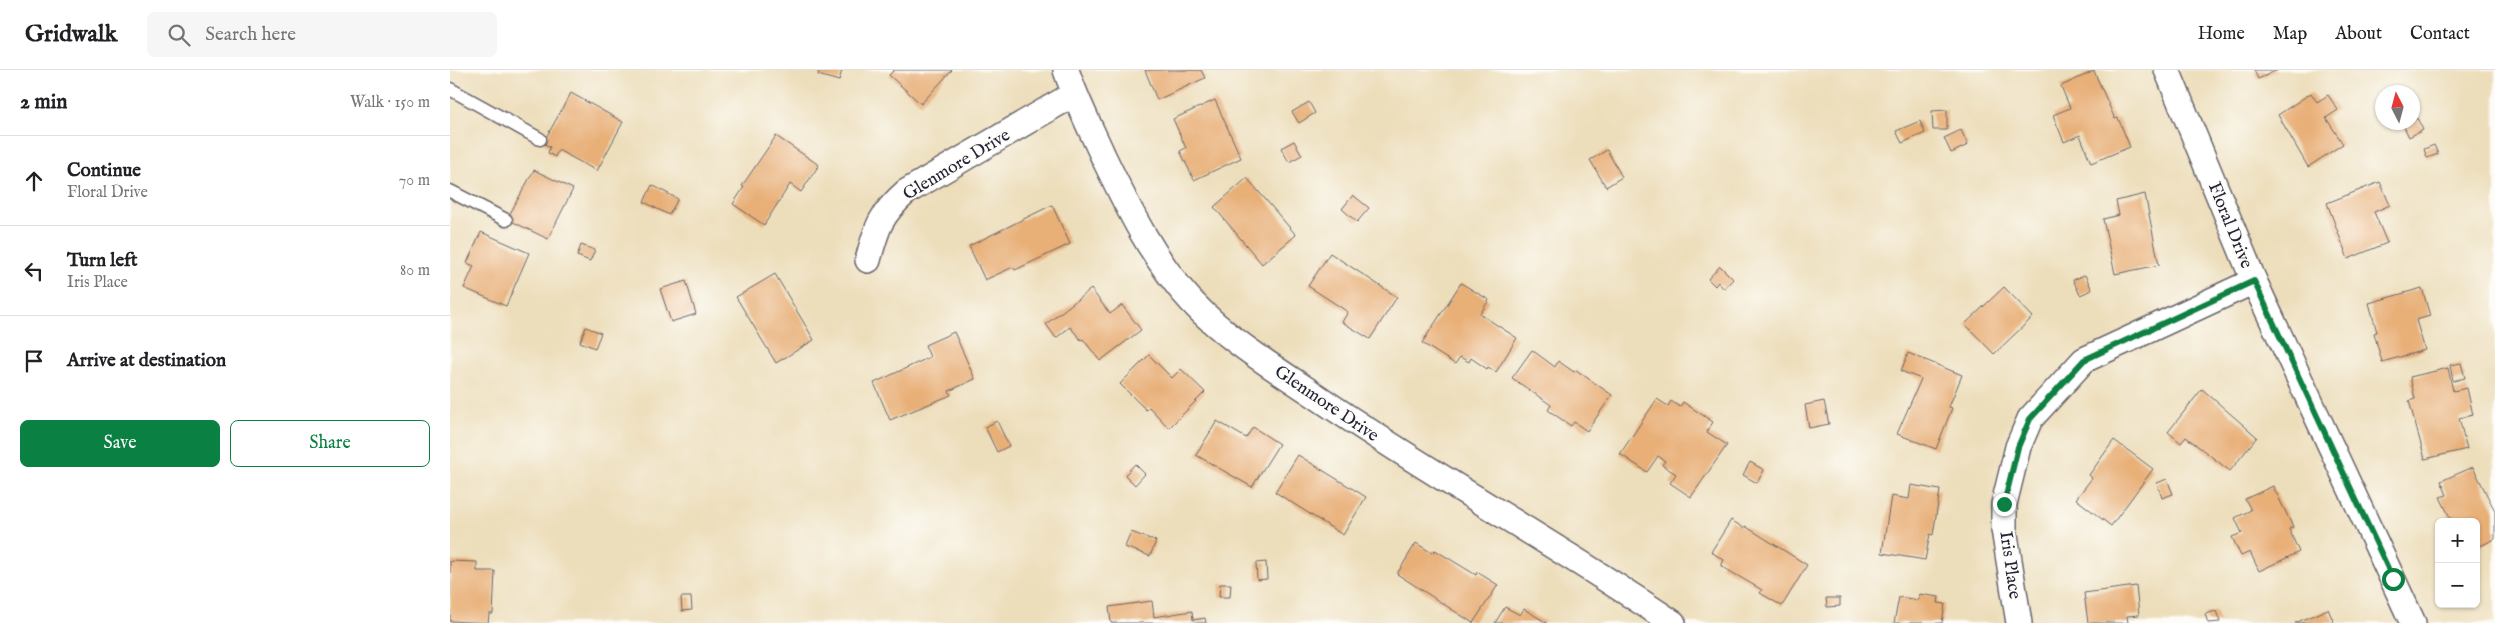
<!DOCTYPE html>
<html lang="en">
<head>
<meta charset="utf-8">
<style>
	body { margin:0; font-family:"IM FELL English",serif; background:#f6f6f6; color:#202124 }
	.controls { position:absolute; right:15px; bottom:15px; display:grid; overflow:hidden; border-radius:8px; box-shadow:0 1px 4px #0004 }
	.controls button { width:45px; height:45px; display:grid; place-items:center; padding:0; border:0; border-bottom:1px solid #e0e0e0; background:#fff; color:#202124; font:25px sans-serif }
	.compass { position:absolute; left:1925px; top:15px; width:45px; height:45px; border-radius:50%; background:#fff; box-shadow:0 1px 4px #0004; rotate:354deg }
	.stop { position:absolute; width:15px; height:15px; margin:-11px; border:4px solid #0b8043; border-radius:50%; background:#fff }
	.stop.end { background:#0b8043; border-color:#fff; box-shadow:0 1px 5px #0008 }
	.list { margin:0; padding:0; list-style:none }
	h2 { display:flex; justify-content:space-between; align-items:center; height:65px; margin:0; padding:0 20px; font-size:21px }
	h2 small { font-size:16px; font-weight:400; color:#757577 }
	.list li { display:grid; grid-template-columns:32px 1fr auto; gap:15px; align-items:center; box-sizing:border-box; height:90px; padding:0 20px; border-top:1px solid #e0e0e0 }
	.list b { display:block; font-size:19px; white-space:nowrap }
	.list p { margin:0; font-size:16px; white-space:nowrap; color:#757577 }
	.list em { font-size:16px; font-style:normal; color:#757577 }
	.actions { display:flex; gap:10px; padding:15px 20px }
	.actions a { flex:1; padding:11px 0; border:1px solid #0b8043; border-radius:8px; text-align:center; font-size:18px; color:#0b8043 }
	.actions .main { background:#0b8043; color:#fff }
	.icon { flex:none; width:28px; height:28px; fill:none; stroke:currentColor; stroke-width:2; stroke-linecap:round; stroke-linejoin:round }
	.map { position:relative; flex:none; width:2045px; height:553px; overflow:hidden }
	header { display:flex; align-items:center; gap:30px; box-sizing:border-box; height:70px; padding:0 25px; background:#fff; border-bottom:1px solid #e0e0e0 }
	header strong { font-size:24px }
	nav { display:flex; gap:28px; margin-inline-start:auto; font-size:18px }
	.search { width:350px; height:45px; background:#f6f6f6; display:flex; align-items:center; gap:12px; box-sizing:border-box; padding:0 18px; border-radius:8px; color:#757577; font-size:19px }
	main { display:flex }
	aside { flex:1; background:#fff }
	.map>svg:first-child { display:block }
	.building { fill:#e8af77 }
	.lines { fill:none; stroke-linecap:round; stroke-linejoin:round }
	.service-casing { stroke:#696468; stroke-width:15 }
	.minor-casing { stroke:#696468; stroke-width:28 }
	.service { stroke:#fff; stroke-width:12 }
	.minor { stroke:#fff; stroke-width:25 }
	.route { stroke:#0b8043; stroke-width:6 }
	.labels { text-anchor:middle; stroke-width:4; stroke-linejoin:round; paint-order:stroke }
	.street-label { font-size:18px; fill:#22223b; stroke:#fdfcf7 }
</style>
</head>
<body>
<header>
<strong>Gridwalk</strong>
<div class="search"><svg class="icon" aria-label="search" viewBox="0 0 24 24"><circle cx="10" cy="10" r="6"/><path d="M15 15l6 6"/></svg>Search here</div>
<nav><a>Home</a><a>Map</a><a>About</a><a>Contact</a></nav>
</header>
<main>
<aside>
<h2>2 min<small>Walk · 150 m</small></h2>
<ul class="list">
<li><svg class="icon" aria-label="ahead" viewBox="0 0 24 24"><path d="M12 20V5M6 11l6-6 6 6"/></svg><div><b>Continue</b><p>Floral Drive</p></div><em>70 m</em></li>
<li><svg class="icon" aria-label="left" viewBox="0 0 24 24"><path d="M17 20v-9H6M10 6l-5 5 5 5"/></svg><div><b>Turn left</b><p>Iris Place</p></div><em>80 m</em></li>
<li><svg class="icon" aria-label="arrive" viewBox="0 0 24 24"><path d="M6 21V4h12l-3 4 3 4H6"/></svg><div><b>Arrive at destination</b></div></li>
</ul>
<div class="actions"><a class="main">Save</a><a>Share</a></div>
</aside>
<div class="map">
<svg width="2045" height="553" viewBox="0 0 2045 553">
	<rect width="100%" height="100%" fill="#fdfcf7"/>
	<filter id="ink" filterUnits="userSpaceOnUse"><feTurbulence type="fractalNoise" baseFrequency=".02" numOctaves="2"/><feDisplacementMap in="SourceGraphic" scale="10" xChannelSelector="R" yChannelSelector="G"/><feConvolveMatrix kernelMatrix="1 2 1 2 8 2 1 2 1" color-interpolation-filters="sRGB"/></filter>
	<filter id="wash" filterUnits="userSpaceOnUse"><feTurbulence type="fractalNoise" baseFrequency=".0096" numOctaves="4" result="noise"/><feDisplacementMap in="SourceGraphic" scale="20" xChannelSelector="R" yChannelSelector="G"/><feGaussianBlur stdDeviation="1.12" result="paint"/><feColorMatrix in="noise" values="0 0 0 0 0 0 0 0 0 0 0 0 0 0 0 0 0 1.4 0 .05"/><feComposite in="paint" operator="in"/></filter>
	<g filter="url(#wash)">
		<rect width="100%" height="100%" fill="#eddebb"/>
		<g id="blocks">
			<g class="building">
				<polygon points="370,0 392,0 389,11 368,5"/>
				<polygon points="444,0 502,0 471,34 439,5"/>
				<polygon points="695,0 751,0 755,8 707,30"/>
				<polygon points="1804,0 1828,0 1808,9"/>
				<polygon points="1644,1 1665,49 1668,48 1680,77 1641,93 1630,65 1614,72 1603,45 1620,38 1611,16"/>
				<polygon points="121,23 173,52 147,101 108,80 105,87 98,83 100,77 93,73"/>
				<polygon points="1861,23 1867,32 1878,25 1888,40 1876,48 1893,74 1858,97 1828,45"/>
				<polygon points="765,30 791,88 744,110 730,81 736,78 723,49"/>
				<polygon points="859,32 865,43 849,53 842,42"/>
				<polygon points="1497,40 1497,60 1483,60 1482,41"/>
				<polygon points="1967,48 1973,60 1959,67 1953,55 1962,52"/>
				<polygon points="1470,51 1475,63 1452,73 1446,61"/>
				<polygon points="1511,60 1518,75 1501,83 1494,68"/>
				<polygon points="326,66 369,95 351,122 340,114 314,155 283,134 294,117 292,116"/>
				<polygon points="844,71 852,85 839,92 831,78"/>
				<polygon points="1984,75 1988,84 1977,88 1974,79"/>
				<polygon points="1157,80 1172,107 1156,117 1140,90"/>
				<polygon points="84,100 123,119 98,169 57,149"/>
				<polygon points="797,108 846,165 812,194 764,137"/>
				<polygon points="1930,112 1940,135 1924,142 1937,173 1898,189 1877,133"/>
				<polygon points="202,115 228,129 219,145 194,132"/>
				<polygon points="1695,124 1709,195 1665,204 1653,149 1669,145 1666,131"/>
				<polygon points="903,125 919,138 907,152 892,139"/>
				<polygon points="602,135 620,174 565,200 563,197 535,210 519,176"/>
				<polygon points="31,162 79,183 56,236 14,218 24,196 17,193"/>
				<polygon points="131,175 145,180 140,191 127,186"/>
				<polygon points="880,183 947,227 920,269 892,252 898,242 858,216"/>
				<polygon points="1270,196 1283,209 1274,219 1268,212 1265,216 1258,209"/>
				<polygon points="325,204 364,270 326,293 286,227"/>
				<polygon points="1635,205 1642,220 1630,225 1623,210"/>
				<polygon points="236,211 246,244 221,252 210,219"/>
				<polygon points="1011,213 1039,230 1030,244 1067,268 1046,302 1038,297 1037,299 1021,288 1019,292 1010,287 1005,294 972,273"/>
				<polygon points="1554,217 1583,247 1544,284 1515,254"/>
				<polygon points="1972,218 1980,246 1966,250 1975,280 1932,292 1924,263 1927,262 1919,233"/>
				<polygon points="641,219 660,244 672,235 691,260 650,291 633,269 631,270 620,257 606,268 596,254"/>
				<polygon points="136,257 151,263 145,278 130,272"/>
				<polygon points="504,262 525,309 499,321 501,325 440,350 424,313 480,287 475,275"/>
				<polygon points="1082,280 1105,297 1108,291 1124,302 1126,300 1162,325 1137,361 1124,352 1121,356 1098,340 1101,335 1062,308"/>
				<polygon points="1458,283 1512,305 1499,337 1502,338 1486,379 1447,364 1471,309 1451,301"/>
				<polygon points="699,285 722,308 731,299 755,322 719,358 699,337 696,340 670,314"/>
				<polygon points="2011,293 2015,308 2003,311 2000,295"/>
				<polygon points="1998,298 2003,321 2017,318 2023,345 2009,348 2017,379 1975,389 1959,331 1965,329 1960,307"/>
				<polygon points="1752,319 1807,367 1780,401 1736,367 1731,373 1718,362"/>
				<polygon points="1207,329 1218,336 1221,331 1230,337 1233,332 1263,352 1257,362 1277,375 1241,427 1220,413 1226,404 1212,395 1215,391 1208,386 1197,402 1170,384"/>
				<polygon points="1374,331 1379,354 1359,358 1355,335"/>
				<polygon points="547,351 559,376 547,382 535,357"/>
				<polygon points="767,351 796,368 803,357 829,374 802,417 746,385"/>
				<polygon points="1664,370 1703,399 1661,456 1626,429 1642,408 1639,405"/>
				<polygon points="848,385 916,427 893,465 825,422"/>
				<polygon points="1300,392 1314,400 1307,413 1293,405"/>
				<polygon points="685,394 695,404 685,415 675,405"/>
				<polygon points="2023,397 2045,441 2045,469 2026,478 2026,452 2002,452 1990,427 1997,425 1991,411"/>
				<polygon points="1717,409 1723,424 1712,428 1707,413"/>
				<polygon points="1461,415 1490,420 1483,465 1480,464 1475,490 1432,483 1441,426 1459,429"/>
				<polygon points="1823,416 1843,457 1839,459 1849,482 1809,501 1800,482 1791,486 1782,467 1792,463 1785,448 1801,440 1795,429"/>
				<polygon points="1281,450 1294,458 1295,456 1357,495 1332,536 1310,523 1312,520 1271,496 1274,490 1261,482"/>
				<polygon points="681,462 706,471 700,486 675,477"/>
				<polygon points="966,473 982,483 985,480 1026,505 1027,502 1048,515 1023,553 947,504"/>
				<polygon points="0,491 27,492 27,501 45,501 43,544 39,544 38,553 0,551"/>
				<polygon points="816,492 817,509 807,510 806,493"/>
				<polygon points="770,514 781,514 780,527 769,527"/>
				<polygon points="1686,516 1689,545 1677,546 1678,553 1638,553 1634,523"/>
				<polygon points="1469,524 1489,527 1488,533 1495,534 1492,553 1444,553 1449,527 1469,530"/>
				<polygon points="231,527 241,527 242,540 232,541"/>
				<polygon points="1376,528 1390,528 1390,536 1377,537"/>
				<polygon points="702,531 704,547 742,541 743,550 755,548 756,553 661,553 659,537"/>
				<polygon points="1055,537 1070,545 1074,539 1097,553 1045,553"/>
				<polygon points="1878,539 1884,553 1845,553"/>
				<polygon points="1766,541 1770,552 1758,553 1755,544"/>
			</g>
		</g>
	</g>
	<g filter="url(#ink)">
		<use href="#blocks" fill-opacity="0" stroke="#696468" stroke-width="1"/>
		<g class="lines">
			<defs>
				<g id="service">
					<polyline points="0,19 90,69"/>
					<polyline points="0,121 56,150"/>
				</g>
				<g id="minor">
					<path d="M616,0C626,30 640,57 653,86C678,138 703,190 743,233C780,272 828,300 872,330C986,408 1108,475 1223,553"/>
					<polyline points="1717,0 1804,211 1963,553"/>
					<path d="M418,190C427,157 430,145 456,122L624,24"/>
					<polyline points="1569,553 1554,459 1554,434 1568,377 1580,349 1634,290 1804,211"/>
				</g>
			</defs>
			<use href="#service" class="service-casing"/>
			<use href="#minor" class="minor-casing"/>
			<use href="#service" class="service"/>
			<use href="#minor" class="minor"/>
		</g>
	</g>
	<g class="lines" filter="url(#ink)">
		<polyline class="route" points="1554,434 1568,377 1580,349 1634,290 1804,211 1943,509"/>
	</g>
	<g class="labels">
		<g class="street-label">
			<text transform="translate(506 94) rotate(-31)" y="6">Glenmore Drive</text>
			<text transform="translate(1781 155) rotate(68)" y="6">Floral Drive</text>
			<text transform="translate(877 333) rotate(34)" y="6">Glenmore Drive</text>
			<text transform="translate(1561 495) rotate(82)" y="6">Iris Place</text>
		</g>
	</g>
</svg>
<div class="controls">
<button>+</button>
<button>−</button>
</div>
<svg class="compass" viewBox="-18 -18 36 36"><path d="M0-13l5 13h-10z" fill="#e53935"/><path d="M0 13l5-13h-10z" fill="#757577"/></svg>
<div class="stop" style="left:1943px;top:509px"></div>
<div class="stop end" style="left:1554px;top:434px"></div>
</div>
</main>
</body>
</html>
